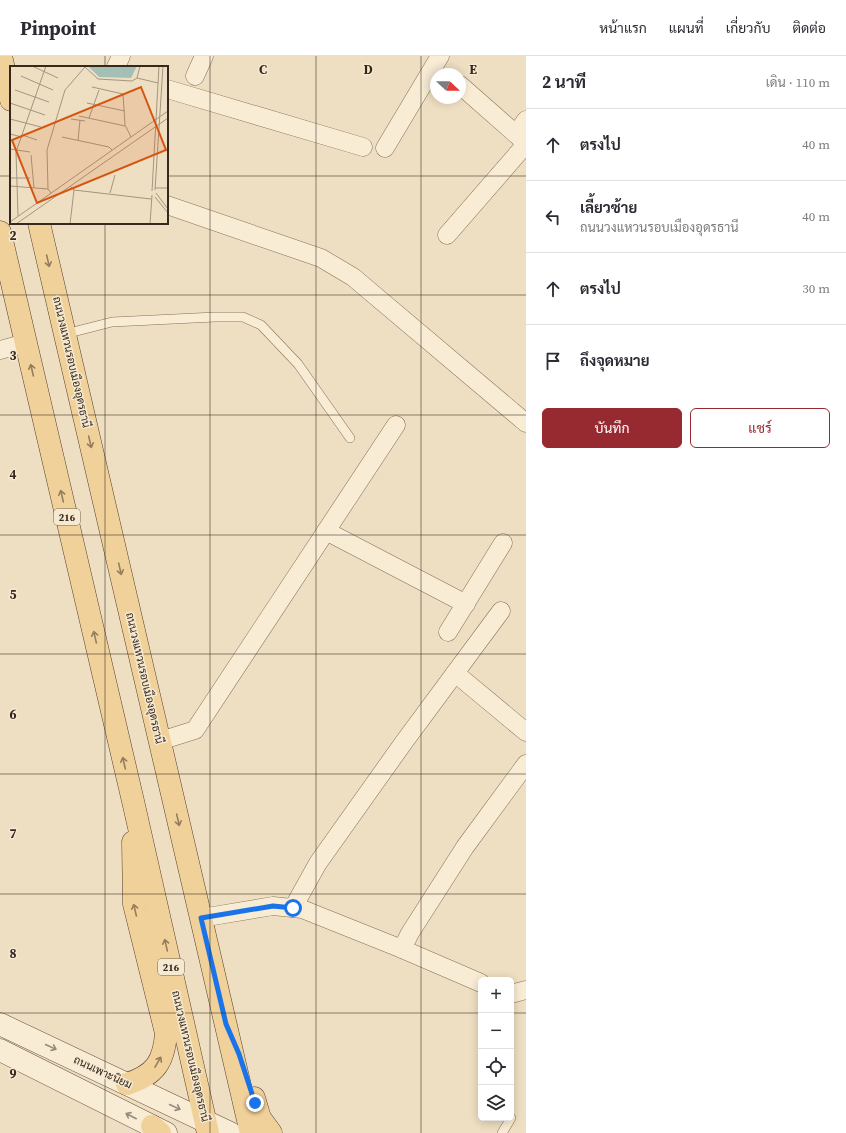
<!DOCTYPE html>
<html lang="th">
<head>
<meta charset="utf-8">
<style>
	body { margin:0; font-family:"Source Serif 4",Sarabun,serif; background:#f7f7f7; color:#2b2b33 }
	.controls { position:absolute; right:12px; bottom:12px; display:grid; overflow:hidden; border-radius:6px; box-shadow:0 2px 10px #0003 }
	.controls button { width:36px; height:36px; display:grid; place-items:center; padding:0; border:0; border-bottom:1px solid #e1e1e2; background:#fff; color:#2b2b33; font:20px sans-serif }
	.compass { position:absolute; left:430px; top:12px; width:36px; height:36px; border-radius:50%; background:#fff; box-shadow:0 2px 10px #0003; rotate:112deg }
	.stop { position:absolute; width:12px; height:12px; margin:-9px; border:3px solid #1a73e8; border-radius:50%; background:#fff }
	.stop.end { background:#1a73e8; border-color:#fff; box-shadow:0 1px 4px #0008 }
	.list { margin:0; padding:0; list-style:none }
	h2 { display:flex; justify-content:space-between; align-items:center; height:52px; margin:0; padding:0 16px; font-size:17px }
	h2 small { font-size:13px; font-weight:400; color:#7c7c81 }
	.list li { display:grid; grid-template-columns:26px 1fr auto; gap:12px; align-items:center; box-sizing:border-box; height:72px; padding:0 16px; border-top:1px solid #e1e1e2 }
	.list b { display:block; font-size:15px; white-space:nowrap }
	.list p { margin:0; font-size:13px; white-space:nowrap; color:#7c7c81 }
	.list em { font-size:13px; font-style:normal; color:#7c7c81 }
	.actions { display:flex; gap:8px; padding:12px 16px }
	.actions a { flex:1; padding:9px 0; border:1px solid #962a30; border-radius:6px; text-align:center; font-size:14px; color:#962a30 }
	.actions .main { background:#962a30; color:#fff }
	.icon { flex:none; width:22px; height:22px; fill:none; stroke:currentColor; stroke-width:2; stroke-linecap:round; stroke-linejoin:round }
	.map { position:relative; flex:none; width:526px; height:1077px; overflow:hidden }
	header { display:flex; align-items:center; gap:24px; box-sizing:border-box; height:56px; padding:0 20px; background:#fff; border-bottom:1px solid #e1e1e2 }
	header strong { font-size:19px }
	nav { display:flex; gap:22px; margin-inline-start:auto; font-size:14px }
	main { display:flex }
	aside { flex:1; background:#fff }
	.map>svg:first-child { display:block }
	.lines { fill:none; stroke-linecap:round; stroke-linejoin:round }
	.lane-casing { stroke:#876f59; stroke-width:10 }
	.street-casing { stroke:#876f59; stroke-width:19 }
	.secondary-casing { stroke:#69503d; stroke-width:23 }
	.primary-casing { stroke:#553e2e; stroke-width:23 }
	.lane { stroke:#f8ecd5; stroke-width:9 }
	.street { stroke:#f8ecd5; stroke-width:18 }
	.secondary { stroke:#f8ecd5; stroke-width:22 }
	.primary { stroke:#f1d19a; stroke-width:22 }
	.oneway { stroke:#947c5c }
	.oneway2 { stroke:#988a79 }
	.route { stroke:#1a73e8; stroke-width:5 }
	.grid { fill:none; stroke:#37281d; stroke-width:1; stroke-opacity:0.55 }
	.labels { text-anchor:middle; stroke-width:3; stroke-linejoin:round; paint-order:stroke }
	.shield { fill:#f5e9d1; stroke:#706253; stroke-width:1 }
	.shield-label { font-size:10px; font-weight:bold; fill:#37281d }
	.street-label { font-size:11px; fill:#37281d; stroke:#f5e9d1 }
	.inset-road { fill:none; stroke:#a59580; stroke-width:1 }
	.view { fill:#d6540e; fill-opacity:0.15; stroke:#d6540e; stroke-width:2 }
	.inset-edge { fill:none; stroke:#37281d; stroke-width:2 }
	.grid-label { font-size:13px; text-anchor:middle; font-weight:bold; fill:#37281d; stroke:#f5e9d1; stroke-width:3; stroke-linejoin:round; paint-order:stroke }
</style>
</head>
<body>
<header>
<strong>Pinpoint</strong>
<nav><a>หน้าแรก</a><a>แผนที่</a><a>เกี่ยวกับ</a><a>ติดต่อ</a></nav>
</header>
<main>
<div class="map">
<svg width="526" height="1077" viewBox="0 0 526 1077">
	<rect width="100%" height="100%" fill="#eedec2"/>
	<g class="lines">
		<defs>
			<g id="lane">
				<polyline points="65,278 112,266 215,261 243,261 261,269 298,308 350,382"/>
				<polyline points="502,1077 511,1062"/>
			</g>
			<g id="street">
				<polyline points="116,11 121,0"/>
				<polyline points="195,20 204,0"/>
				<polyline points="460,29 526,87"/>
				<polyline points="167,33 363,91"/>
				<polyline points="516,78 526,64"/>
				<polyline points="385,92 440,0"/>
				<polyline points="167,149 321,202 353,221 526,367"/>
				<polyline points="447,179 526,88"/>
				<polyline points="0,294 26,287"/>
				<polyline points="326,475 466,548"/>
				<polyline points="448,576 503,487"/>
				<polyline points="455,617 526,676"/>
				<polyline points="160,685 195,674 396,369"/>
				<polyline points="293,852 318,807 404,686 501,555"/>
				<polyline points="201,862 273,850 302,853 402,893 481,927"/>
				<polyline points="402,893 410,877 465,791 526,708"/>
				<polyline points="511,938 526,934"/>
			</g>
			<g id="secondary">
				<polyline points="0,968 230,1077"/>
				<polyline points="0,994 166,1077"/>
			</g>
			<g id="primary">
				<polyline points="1,0 11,44"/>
				<polyline points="39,167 251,1077"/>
				<polyline points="0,176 133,745 208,1077"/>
				<path d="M127,1028C155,1019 164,1006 166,977L134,848L133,786"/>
				<polyline points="254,1042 260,1062 271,1077"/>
				<polyline points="152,1070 160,1077"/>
			</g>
		</defs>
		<use href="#lane" class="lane-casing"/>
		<use href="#street" class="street-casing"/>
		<use href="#secondary" class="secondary-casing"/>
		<use href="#primary" class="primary-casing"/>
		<use href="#lane" class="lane"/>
		<use href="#street" class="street"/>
		<use href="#secondary" class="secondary"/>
		<use href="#primary" class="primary"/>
	</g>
	<defs><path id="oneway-shaft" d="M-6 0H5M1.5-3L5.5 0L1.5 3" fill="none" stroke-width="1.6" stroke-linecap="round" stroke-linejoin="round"/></defs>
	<g class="oneway">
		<use href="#oneway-shaft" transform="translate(48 205) rotate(77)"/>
		<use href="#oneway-shaft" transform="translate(32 314) rotate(-103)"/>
		<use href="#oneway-shaft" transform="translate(90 386) rotate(77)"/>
		<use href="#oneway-shaft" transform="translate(62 440) rotate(-103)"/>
		<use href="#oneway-shaft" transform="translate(120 513) rotate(77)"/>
		<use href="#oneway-shaft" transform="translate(95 581) rotate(-103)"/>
		<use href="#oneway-shaft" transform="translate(124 707) rotate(-103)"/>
		<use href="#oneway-shaft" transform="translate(178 764) rotate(77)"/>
		<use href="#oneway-shaft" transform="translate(135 854) rotate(-103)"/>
		<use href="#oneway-shaft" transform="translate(166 889) rotate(-103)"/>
		<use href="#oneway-shaft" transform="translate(158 1006) rotate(-60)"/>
	</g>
	<g class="oneway2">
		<use href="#oneway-shaft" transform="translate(51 991) rotate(25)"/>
		<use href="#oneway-shaft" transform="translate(175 1051) rotate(25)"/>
		<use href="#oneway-shaft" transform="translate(131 1060) rotate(-153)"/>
	</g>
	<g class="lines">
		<polyline class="route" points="255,1047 239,998 226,968 201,862 273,850 293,852"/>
	</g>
	<path class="grid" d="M105,0V11M210,0V1077M316,0V1077M421,0V1077M0,120H11M167,120H526M105,167V1077M0,239H526M0,359H526M0,479H526M0,598H526M0,718H526M0,838H526M0,957H481M511,957H526"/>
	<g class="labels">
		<g class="shield">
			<rect x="54" y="453" width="26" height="16" rx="3"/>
			<rect x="158" y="903" width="26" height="16" rx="3"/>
		</g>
		<g class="shield-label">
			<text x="67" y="465">216</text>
			<text x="171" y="915">216</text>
		</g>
		<g class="street-label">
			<text transform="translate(72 306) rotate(77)" y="4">ถนนวงแหวนรอบเมืองอุดรธานี</text>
			<text transform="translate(145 622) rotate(77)" y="4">ถนนวงแหวนรอบเมืองอุดรธานี</text>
			<text transform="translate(191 1000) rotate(77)" y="4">ถนนวงแหวนรอบเมืองอุดรธานี</text>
			<text transform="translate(103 1016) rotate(25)" y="4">ถนนเพาะนิยม</text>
		</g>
	</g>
	<g transform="translate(10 10)">
		<rect width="158" height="158" fill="#eedec2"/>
		<path d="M78,0H127L121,12L89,11Z" fill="#a4c0b6"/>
		<path class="inset-road" d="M22,0L48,12M75,1L88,13L122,15L127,12L148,17M11,10L43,24M127,12L130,0M82,21L113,28L115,59L121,71M5,24L39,36M0,37L35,49M77,37L115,45M69,50L115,60M79,52L89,24M0,53L31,61M61,53L75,55M0,68L12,71M12,69L27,74M52,71L99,81L102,84M68,75L70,54M0,83L20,86M21,89L24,122M0,112H20M0,120L38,123M60,120L64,124L141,133M145,122H158M145,124L153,0M142,125L149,0M41,127L38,123L37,84L55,24L75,1M100,127L105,109M146,127L158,143M145,131L158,147M8,150L6,86L36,0M0,156L158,45M6,158L158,52M60,158L64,124M140,158L142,129"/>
		<path class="view" d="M131,21L156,84L27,137L2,74Z"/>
		<rect width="158" height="158" class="inset-edge"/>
	</g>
	<g class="grid-label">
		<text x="263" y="18">C</text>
		<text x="368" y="18">D</text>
		<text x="473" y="18">E</text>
		<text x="13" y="184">2</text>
		<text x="13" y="304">3</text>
		<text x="13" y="423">4</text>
		<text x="13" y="543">5</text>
		<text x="13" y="663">6</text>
		<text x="13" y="782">7</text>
		<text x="13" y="902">8</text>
		<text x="13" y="1022">9</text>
	</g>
</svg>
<div class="controls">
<button>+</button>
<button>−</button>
<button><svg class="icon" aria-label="locate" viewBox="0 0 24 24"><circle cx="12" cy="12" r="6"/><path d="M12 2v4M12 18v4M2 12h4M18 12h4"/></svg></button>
<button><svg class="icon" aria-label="layers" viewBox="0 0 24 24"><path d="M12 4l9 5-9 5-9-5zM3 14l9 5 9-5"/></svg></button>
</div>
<svg class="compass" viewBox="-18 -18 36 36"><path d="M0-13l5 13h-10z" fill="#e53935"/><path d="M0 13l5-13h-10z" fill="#7c7c81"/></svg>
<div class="stop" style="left:293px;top:852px"></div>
<div class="stop end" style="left:255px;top:1047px"></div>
</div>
<aside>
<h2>2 นาที<small>เดิน · 110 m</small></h2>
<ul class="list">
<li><svg class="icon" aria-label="ahead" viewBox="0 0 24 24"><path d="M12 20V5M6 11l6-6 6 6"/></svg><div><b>ตรงไป</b></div><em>40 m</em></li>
<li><svg class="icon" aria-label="left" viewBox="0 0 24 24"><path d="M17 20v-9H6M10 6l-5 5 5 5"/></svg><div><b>เลี้ยวซ้าย</b><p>ถนนวงแหวนรอบเมืองอุดรธานี</p></div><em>40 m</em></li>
<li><svg class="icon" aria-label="ahead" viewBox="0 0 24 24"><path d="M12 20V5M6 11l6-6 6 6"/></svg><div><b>ตรงไป</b></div><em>30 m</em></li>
<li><svg class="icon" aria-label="arrive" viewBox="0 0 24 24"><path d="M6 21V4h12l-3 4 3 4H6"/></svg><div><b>ถึงจุดหมาย</b></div></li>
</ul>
<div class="actions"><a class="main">บันทึก</a><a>แชร์</a></div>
</aside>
</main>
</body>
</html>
